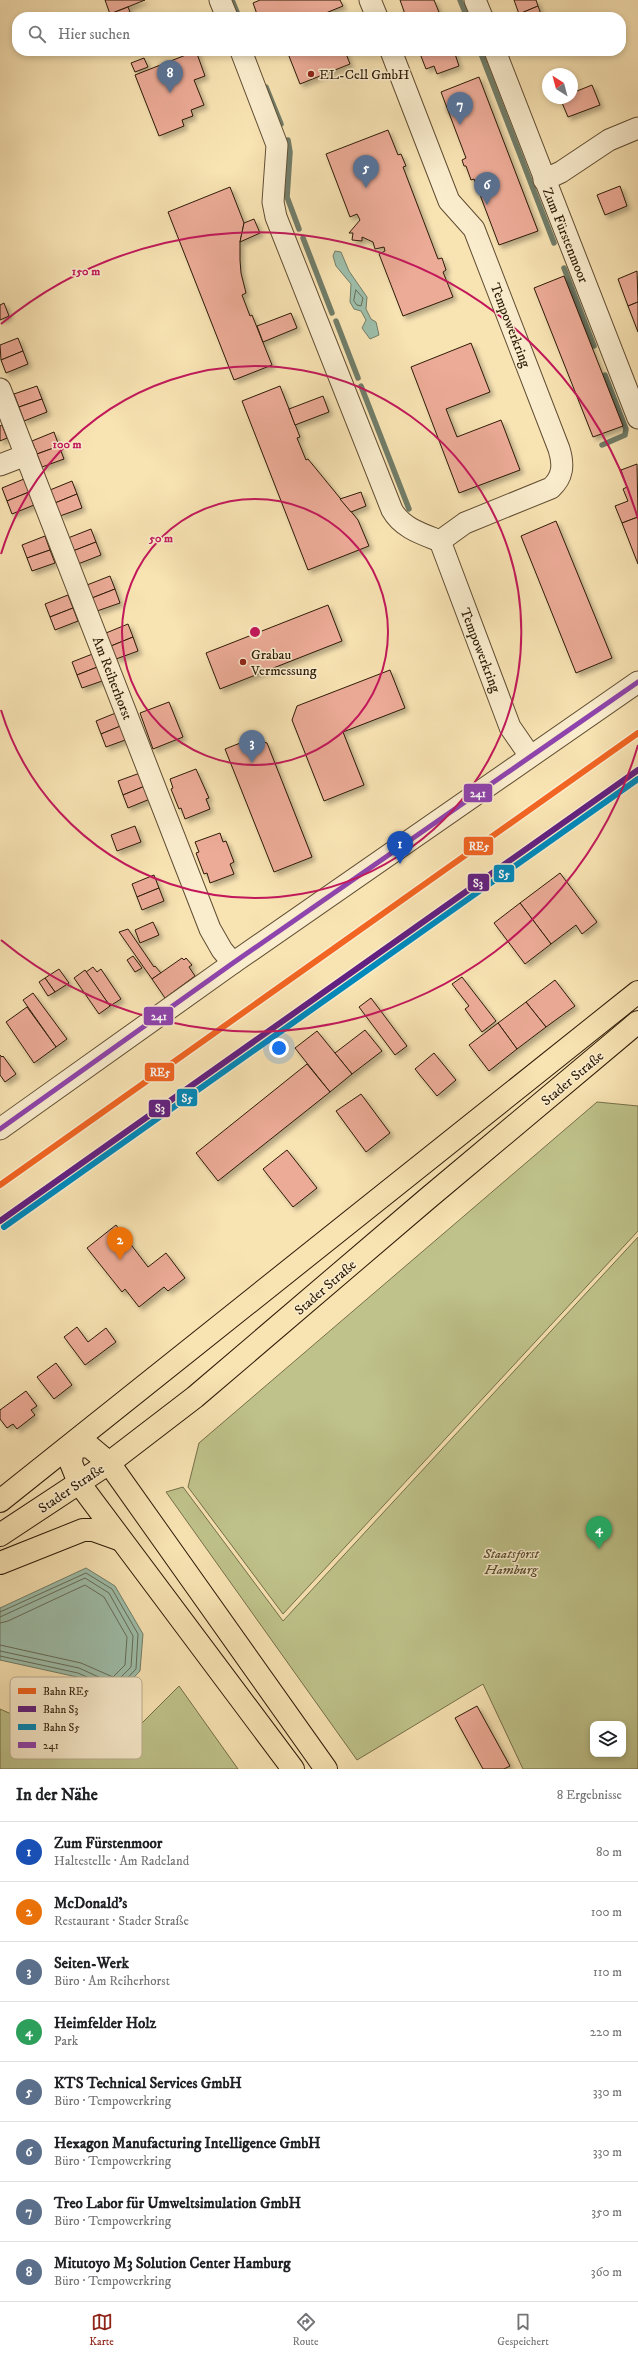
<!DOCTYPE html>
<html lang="de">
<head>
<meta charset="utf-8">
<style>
	body { margin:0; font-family:"IM FELL DW Pica",serif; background:#f2f2f2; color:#202124 }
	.controls { position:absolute; right:12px; bottom:12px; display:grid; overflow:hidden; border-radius:8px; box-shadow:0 2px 6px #0003 }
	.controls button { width:36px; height:36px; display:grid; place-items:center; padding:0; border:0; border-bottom:1px solid #e0e0e0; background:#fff; color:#202124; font:20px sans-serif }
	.compass { position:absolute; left:542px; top:68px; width:36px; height:36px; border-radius:50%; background:#fff; box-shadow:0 2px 6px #0003; rotate:324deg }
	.you { position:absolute; left:279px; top:1048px; width:14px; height:14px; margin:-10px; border:3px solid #fff; border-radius:50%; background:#1a73e8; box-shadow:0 0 0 6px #1a73e833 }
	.badge { display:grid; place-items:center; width:26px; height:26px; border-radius:50%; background:#8f2418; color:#fff; font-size:13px; font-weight:700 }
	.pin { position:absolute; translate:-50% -33px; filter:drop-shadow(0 1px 2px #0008) }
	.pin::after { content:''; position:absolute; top:21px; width:14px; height:12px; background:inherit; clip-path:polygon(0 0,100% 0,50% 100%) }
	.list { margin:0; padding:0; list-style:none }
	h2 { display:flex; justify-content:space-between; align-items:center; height:52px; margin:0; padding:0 16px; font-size:17px }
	h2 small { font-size:13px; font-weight:400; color:#757577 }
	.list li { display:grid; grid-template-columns:26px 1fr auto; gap:12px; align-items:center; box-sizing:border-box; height:60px; padding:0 16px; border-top:1px solid #e0e0e0 }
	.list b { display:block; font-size:15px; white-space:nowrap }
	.list p { margin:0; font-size:13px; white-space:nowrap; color:#757577 }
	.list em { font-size:13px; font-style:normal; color:#757577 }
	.icon { flex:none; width:22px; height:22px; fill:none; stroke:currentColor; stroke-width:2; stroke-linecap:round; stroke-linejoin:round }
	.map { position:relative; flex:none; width:638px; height:1769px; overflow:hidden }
	.search { position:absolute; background:#fff; box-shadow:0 2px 6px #0003; left:12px; right:12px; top:12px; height:44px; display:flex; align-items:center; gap:10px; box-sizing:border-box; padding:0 14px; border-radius:16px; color:#757577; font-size:15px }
	.sheet { height:532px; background:#fff }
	nav { display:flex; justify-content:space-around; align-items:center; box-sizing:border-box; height:56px; border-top:1px solid #e0e0e0; background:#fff; font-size:11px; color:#757577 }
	nav a { display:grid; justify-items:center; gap:2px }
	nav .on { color:#8f2418 }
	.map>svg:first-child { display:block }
	.green { fill:#bfc38b; stroke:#766f49; fill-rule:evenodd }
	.water { fill:#9ebeaa; stroke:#717d69 }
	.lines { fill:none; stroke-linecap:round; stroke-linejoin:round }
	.shore { stroke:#666c58; stroke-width:1 }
	.stream { stroke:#717d69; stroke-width:5.5 }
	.building { fill:#ecab97; stroke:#2d1b07; filter:url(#shadow) }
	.street-casing { stroke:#604d32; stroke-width:23 }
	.primary-casing { stroke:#2d1b07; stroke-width:24 }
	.highway-casing { stroke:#2d1b07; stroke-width:24 }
	.street { stroke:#faedce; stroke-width:21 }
	.primary { stroke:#f8e3b3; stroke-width:22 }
	.highway { stroke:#f8e3b3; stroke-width:22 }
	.bus-1-casing { stroke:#faedce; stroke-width:8 }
	.bus-1 { stroke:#8e44ad; stroke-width:5 }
	.rail-1-casing { stroke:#faedce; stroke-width:9 }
	.rail-2-casing { stroke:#faedce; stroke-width:9 }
	.rail-3-casing { stroke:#faedce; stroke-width:9 }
	.rail-1 { stroke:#f26522; stroke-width:6 }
	.rail-2 { stroke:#622181; stroke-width:6 }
	.rail-3 { stroke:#0089bb; stroke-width:6 }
	.ring { fill:none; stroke:#c2185b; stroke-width:2 }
	.poi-dot { fill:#8f2418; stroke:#faedce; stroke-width:1.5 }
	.labels { text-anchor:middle; stroke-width:3; stroke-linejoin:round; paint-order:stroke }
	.poi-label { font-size:14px; fill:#2d1b07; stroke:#faedce; text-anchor:start }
	.street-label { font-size:14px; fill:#2d1b07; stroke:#faedce }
	.park-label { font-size:14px; font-style:italic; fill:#594d2f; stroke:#faedce }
	.key { fill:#faedce; stroke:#bcae92; stroke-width:1 }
	.key-label { font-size:11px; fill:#2d1b07 }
	.centre { fill:#c2185b; stroke:#faedce; stroke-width:2 }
	.ring-label { font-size:12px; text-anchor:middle; font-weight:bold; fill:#c2185b; stroke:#faedce; stroke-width:3; stroke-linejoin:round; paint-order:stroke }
	.line-badge { stroke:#faedce; stroke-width:1.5 }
	.badge-label { font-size:11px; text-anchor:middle; font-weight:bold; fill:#fff }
</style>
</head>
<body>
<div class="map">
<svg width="638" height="1769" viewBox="0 0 638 1769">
	<defs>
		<filter id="shadow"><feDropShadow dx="3.5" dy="3.5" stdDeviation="2" flood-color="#0004"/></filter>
	</defs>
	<rect width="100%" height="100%" fill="#f8e3b3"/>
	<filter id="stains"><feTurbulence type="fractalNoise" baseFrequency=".005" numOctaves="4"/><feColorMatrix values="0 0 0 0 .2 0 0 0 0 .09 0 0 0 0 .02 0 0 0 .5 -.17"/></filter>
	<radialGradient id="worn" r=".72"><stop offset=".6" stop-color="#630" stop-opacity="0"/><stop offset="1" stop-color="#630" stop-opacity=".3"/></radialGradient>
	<g class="green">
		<polygon points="597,1102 638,1106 638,1231 283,1614 188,1487 199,1443"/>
		<path d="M638,1237V1769H523L483,1684L357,1760L166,1492L183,1487L283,1621ZM593,1724H623V1754H593Z"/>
		<polygon points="179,1686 238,1769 0,1769 0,1709 108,1757"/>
	</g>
	<g class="water">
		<polygon points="335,251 341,252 349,271 367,297 366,309 371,319 376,322 379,335 370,339 362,328 366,320 361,311 354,309 350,302 351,284 336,266 333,256"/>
		<polygon points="86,1568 115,1586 143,1634 140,1671 117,1695 77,1677 0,1660 0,1608"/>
	</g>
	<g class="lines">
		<g class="shore">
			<polygon points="356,290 363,298 361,306 357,305 354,301"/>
			<polyline points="0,1612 86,1573 112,1589 138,1634 136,1669 116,1690 78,1673 0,1656"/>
			<polyline points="0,1617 85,1578 109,1593 133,1636 131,1667 114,1684 79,1668 0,1651"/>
			<polyline points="0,1623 8,1621 85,1585 104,1597 127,1637 125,1665 113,1677 81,1663 0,1645"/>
		</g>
		<g class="stream">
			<polyline points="232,0 239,17"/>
			<polyline points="460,0 467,17"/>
			<polyline points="480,51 554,243"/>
			<polyline points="266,87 281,124"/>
			<polyline points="288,140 290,152 287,197 299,229"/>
			<polyline points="303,238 332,313"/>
			<polyline points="564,268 594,346"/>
			<polyline points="336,321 358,378"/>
			<polyline points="361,386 409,509"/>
			<polyline points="602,445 625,435 626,429 605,375"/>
		</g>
	</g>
	<g class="building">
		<polygon points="105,0 145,0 110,14"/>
		<polygon points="260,0 340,0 343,6 316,17 258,17 253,3"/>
		<polygon points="400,0 434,0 441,17 406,17"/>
		<polygon points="514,0 536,0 538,6 519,14"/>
		<polygon points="538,6 542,17 520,17 519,14"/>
		<polygon points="128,7 132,17 112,17 110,14"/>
		<polygon points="196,51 205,76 194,80 204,105 191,110 193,116 182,120 184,126 159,136 135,75"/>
		<polygon points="287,51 345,51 350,64 300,84"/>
		<polygon points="419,51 454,51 459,66 437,74 434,66 426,69"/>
		<polygon points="144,58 148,67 135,72 131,63"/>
		<polygon points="479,77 538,231 499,245 474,179 471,180 466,166 464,166 462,160 466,158 441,92"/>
		<polygon points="592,85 600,105 568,117 560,98 572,98 572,93"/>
		<polygon points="388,130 398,155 401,154 406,166 403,167 438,259 442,258 446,270 443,272 453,297 403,316 379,254 385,251 384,247 375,249 373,242 362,237 362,241 352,240 353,233 349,233 360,220 357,214 350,217 326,154"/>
		<polygon points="620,186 627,206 605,215 597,195"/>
		<polygon points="230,187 244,223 240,242 240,260 241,273 246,293 242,295 250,316 252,315 272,365 234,380 168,212"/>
		<polygon points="254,219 260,233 240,242 244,223"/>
		<polygon points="637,271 638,302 628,306 618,279"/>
		<polygon points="564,276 623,426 593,437 534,288"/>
		<polygon points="638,302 638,332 628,306"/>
		<polygon points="4,303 9,316 0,320 0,305"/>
		<polygon points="291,313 297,328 263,342 257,326"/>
		<polygon points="18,338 23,351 1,360 0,345"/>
		<polygon points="471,343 490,392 446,409 457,437 501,420 520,470 459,493 411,367"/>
		<polygon points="23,351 28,364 6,373 1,360"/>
		<polygon points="37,386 42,399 19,407 14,394"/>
		<polygon points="280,386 300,437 297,438 306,460 308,459 358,520 369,546 308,570 242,401"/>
		<polygon points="323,396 329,412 295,425 289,409"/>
		<polygon points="42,399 47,412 24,421 19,407"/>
		<polygon points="2,425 7,438 0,441 0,426"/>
		<polygon points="54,432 59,446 37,454 32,441"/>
		<polygon points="59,446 64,459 42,467 37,454"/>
		<polygon points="637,464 638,517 622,523 615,506 628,501 623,489 627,487 621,470"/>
		<polygon points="24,479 29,492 7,501 2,488"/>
		<polygon points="72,481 77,494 55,503 50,490"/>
		<polygon points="29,492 34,505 12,514 7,501"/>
		<polygon points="361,492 366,506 351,512 340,499"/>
		<polygon points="77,494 82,508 60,516 55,503"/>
		<polygon points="638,517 638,564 622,523"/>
		<polygon points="556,521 612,658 576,673 521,536"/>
		<polygon points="91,529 96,542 73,551 68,538"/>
		<polygon points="45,536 50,550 27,558 22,545"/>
		<polygon points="96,542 101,555 78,564 73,551"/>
		<polygon points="50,550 55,563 32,571 27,558"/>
		<polygon points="110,576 115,589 92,598 87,585"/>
		<polygon points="115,589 120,603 97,611 92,598"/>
		<polygon points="68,595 73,608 50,617 45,604"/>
		<polygon points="328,605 342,641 220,689 206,653"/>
		<polygon points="73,608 78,621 55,630 50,617"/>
		<polygon points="128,624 133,637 111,646 106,633"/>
		<polygon points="133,637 138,651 116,659 111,646"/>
		<polygon points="95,653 100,666 77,675 72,662"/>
		<polygon points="100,666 105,680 82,688 77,675"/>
		<polygon points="390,670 405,708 343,732 364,785 324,801 292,720 297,706"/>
		<polygon points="169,702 183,737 153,749 140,713"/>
		<polygon points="118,712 123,725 101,734 96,721"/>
		<polygon points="123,725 128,739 106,747 101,734"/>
		<polygon points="253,738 267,743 312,857 274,872 225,749"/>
		<polygon points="196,769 209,798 206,799 210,809 185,819 181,808 179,809 171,789 173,788 170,779"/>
		<polygon points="140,773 145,786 123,795 118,781"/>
		<polygon points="145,786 150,799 128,808 123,795"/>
		<polygon points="135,826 141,842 117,851 111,835"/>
		<polygon points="220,833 223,842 226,841 234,862 230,864 234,874 210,883 207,873 204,874 196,853 199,852 195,842"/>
		<polygon points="560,873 597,922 582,934 576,925 551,944 520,903"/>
		<polygon points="154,875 159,888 137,897 132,884"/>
		<polygon points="159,888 164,901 142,910 137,897"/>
		<polygon points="520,903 551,944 525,964 494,923"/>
		<polygon points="153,922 159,935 140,943 135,930"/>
		<polygon points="128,929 154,967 155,966 161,973 152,979 119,932"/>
		<polygon points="133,956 142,968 135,972 127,960"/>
		<polygon points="182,958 184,960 186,958 192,965 189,967 195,976 165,998 152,979"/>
		<polygon points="93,967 97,972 101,969 121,999 110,1006 86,972"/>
		<polygon points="59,969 69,983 55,992 45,978"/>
		<polygon points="85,970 110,1006 99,1014 74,978"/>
		<polygon points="462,977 496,1021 482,1032 465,1009 469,1006 452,984"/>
		<polygon points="45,978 55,992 48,996 39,982"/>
		<polygon points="555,980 575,1006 546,1027 526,1002"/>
		<polygon points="33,993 67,1039 56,1047 23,1000"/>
		<polygon points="371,998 407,1046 395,1055 359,1007"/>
		<polygon points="526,1002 546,1027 517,1049 498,1023"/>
		<polygon points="27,1007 56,1047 34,1063 6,1022"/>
		<polygon points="498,1023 517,1049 489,1071 469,1045"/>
		<polygon points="365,1030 382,1051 352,1074 335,1053"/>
		<polygon points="317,1031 352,1074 330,1092 295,1048"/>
		<polygon points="434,1053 456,1080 437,1096 415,1069"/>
		<polygon points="0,1055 2,1057 3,1056 16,1074 5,1082 0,1075"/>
		<polygon points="307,1064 330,1092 218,1181 196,1153"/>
		<polygon points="361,1094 390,1133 366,1152 336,1111"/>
		<polygon points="287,1150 317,1188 293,1207 263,1169"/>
		<polygon points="116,1225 148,1267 166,1253 185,1278 168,1291 164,1287 139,1307 125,1289 122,1292 87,1248"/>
		<polygon points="77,1327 88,1342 106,1328 116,1342 85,1365 64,1337"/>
		<polygon points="56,1363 72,1385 54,1399 37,1377"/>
		<polygon points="26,1391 37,1406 31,1410 35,1415 17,1429 13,1424 7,1428 0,1419 0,1410"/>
		<polygon points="477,1706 510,1766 504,1769 483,1769 455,1718"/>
	</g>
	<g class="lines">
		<defs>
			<g id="street">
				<polyline points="220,0 227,17"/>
				<polyline points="370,0 377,17"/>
				<polyline points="475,0 482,17"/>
				<path d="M241,51L277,145L273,202L276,217L392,510C402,528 422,534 440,541L510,727L530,756"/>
				<path d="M391,51L449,201L474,229L559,449C564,465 563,477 551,488L465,523L440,541"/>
				<polyline points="495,51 638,418"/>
				<polyline points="544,180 561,172 609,140 638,128"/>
				<polyline points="0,389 210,929 222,950 233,963"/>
				<polyline points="0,465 26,455"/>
				<polyline points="0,1129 233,963 638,682"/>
			</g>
			<g id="primary">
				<polyline points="0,1501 638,992"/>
				<polyline points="0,1535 109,1463 195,1397 427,1199 638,1022"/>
			</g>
			<g id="highway">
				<polyline points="0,1563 83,1530 93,1530 121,1540"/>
				<polyline points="293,1769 79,1483 71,1463 73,1445 90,1447 109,1463 326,1769"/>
			</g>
		</defs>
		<use href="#street" class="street-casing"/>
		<use href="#primary" class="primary-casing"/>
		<use href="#highway" class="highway-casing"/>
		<use href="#street" class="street"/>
		<use href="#primary" class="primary"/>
		<use href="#highway" class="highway"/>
		<defs>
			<polyline id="bus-1" points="0,1129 233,963 638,682"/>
		</defs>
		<use href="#bus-1" class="bus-1-casing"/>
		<use href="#bus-1" class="bus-1"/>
		<defs>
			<polyline id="rail-1" points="0,1185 638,733"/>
			<polyline id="rail-2" points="0,1221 638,770"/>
			<polyline id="rail-3" points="4,1227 638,779"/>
		</defs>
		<use href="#rail-1" class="rail-1-casing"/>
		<use href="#rail-2" class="rail-2-casing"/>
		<use href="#rail-3" class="rail-3-casing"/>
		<use href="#rail-1" class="rail-1"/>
		<use href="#rail-2" class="rail-2"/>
		<use href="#rail-3" class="rail-3"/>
	</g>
	<g class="ring">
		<circle cx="255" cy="632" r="133"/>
		<path d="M1 554A266 266 0 1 1 1 710"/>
		<path d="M638 745A399 399 0 0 1 1 940M1 324A399 399 0 0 1 638 519"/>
	</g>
	<g class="poi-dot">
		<circle cx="311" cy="74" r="4"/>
		<circle cx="243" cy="662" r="4"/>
	</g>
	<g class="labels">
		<g class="poi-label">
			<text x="319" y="79">EL-Cell GmbH</text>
			<text x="251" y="659">Grabau<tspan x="251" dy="16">Vermessung</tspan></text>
		</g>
		<g class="street-label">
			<text transform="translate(566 235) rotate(68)" y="5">Zum Fürstenmoor</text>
			<text transform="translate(511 325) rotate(69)" y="5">Tempowerkring</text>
			<text transform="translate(481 650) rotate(69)" y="5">Tempowerkring</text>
			<text transform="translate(113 678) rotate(69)" y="5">Am Reiherhorst</text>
			<text transform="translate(572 1078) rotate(-40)" y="5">Stader Straße</text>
			<text transform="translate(325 1287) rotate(-41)" y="5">Stader Straße</text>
			<text transform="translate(71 1488) rotate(-34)" y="5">Stader Straße</text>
		</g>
		<g class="park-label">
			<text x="511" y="1558">Staatsforst<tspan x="511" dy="16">Hamburg</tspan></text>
		</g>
	</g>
	<rect x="10" y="1677" width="132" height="82" rx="6" class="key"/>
	<rect x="18" y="1688" width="18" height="6" fill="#f26522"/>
	<rect x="18" y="1706" width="18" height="6" fill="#622181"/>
	<rect x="18" y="1724" width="18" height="6" fill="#0089bb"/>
	<rect x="18" y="1742" width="18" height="6" fill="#8e44ad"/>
	<g class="key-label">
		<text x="43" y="1695">Bahn RE5</text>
		<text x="43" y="1713">Bahn S3</text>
		<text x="43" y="1731">Bahn S5</text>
		<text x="43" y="1749">241</text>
	</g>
	<circle cx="255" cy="632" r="6" class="centre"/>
	<g class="ring-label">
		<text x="86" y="275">150 m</text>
		<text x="67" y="448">100 m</text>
		<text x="161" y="542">50 m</text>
	</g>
	<g class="line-badge">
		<rect x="463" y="783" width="30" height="20" rx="4" fill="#8e44ad"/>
		<rect x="463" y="836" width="31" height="20" rx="4" fill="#f26522"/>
		<rect x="493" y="864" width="22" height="19" rx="4" fill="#0089bb"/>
		<rect x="467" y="873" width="23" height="19" rx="4" fill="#622181"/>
		<rect x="143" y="1006" width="31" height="20" rx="4" fill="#8e44ad"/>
		<rect x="144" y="1062" width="31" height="20" rx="4" fill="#f26522"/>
		<rect x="176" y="1088" width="22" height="19" rx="4" fill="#0089bb"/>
		<rect x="148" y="1099" width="23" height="19" rx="4" fill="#622181"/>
	</g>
	<g class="badge-label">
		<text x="478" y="797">241</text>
		<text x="479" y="850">RE5</text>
		<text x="504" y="878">S5</text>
		<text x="478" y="887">S3</text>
		<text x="159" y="1020">241</text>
		<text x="160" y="1076">RE5</text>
		<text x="187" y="1102">S5</text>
		<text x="160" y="1112">S3</text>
	</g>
	<rect width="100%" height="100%" filter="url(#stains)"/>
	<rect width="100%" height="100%" fill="url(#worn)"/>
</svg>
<div class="controls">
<button><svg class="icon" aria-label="layers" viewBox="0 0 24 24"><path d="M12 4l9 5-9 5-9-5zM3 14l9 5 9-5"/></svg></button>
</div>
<svg class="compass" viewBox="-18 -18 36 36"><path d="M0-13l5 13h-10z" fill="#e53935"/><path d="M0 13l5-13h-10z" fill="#757577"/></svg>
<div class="you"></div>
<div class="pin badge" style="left:400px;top:864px;background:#1a4fb4">1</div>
<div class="pin badge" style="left:120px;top:1260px;background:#e8710a">2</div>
<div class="pin badge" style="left:252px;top:763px;background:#5c6f8a">3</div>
<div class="pin badge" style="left:599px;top:1549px;background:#2e9e5b">4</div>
<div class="pin badge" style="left:366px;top:188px;background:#5c6f8a">5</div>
<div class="pin badge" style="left:487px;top:205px;background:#5c6f8a">6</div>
<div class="pin badge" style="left:460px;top:125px;background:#5c6f8a">7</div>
<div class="pin badge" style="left:170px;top:93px;background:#5c6f8a">8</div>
<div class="search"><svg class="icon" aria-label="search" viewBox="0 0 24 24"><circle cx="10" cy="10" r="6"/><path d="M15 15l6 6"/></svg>Hier suchen</div>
</div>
<section class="sheet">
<h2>In der Nähe<small>8 Ergebnisse</small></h2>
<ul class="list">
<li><span class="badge" style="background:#1a4fb4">1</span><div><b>Zum Fürstenmoor</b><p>Haltestelle · Am Radeland</p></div><em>80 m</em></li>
<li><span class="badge" style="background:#e8710a">2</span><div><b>McDonald's</b><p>Restaurant · Stader Straße</p></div><em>100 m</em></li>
<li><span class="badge" style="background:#5c6f8a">3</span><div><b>Seiten-Werk</b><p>Büro · Am Reiherhorst</p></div><em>110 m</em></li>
<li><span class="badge" style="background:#2e9e5b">4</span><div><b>Heimfelder Holz</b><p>Park</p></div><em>220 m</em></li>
<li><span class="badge" style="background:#5c6f8a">5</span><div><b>KTS Technical Services GmbH</b><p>Büro · Tempowerkring</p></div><em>330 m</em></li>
<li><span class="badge" style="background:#5c6f8a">6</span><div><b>Hexagon Manufacturing Intelligence GmbH</b><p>Büro · Tempowerkring</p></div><em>330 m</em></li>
<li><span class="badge" style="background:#5c6f8a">7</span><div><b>Treo Labor für Umweltsimulation GmbH</b><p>Büro · Tempowerkring</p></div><em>350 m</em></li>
<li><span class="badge" style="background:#5c6f8a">8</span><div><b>Mitutoyo M3 Solution Center Hamburg</b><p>Büro · Tempowerkring</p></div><em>360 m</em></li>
</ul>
</section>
<nav>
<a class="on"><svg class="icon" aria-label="map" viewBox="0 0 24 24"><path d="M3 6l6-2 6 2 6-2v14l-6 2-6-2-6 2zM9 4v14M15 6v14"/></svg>Karte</a>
<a><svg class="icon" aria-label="directions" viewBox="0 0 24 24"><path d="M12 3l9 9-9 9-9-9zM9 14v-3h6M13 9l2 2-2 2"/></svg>Route</a>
<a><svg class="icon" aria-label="saved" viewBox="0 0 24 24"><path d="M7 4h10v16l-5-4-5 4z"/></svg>Gespeichert</a>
</nav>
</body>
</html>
